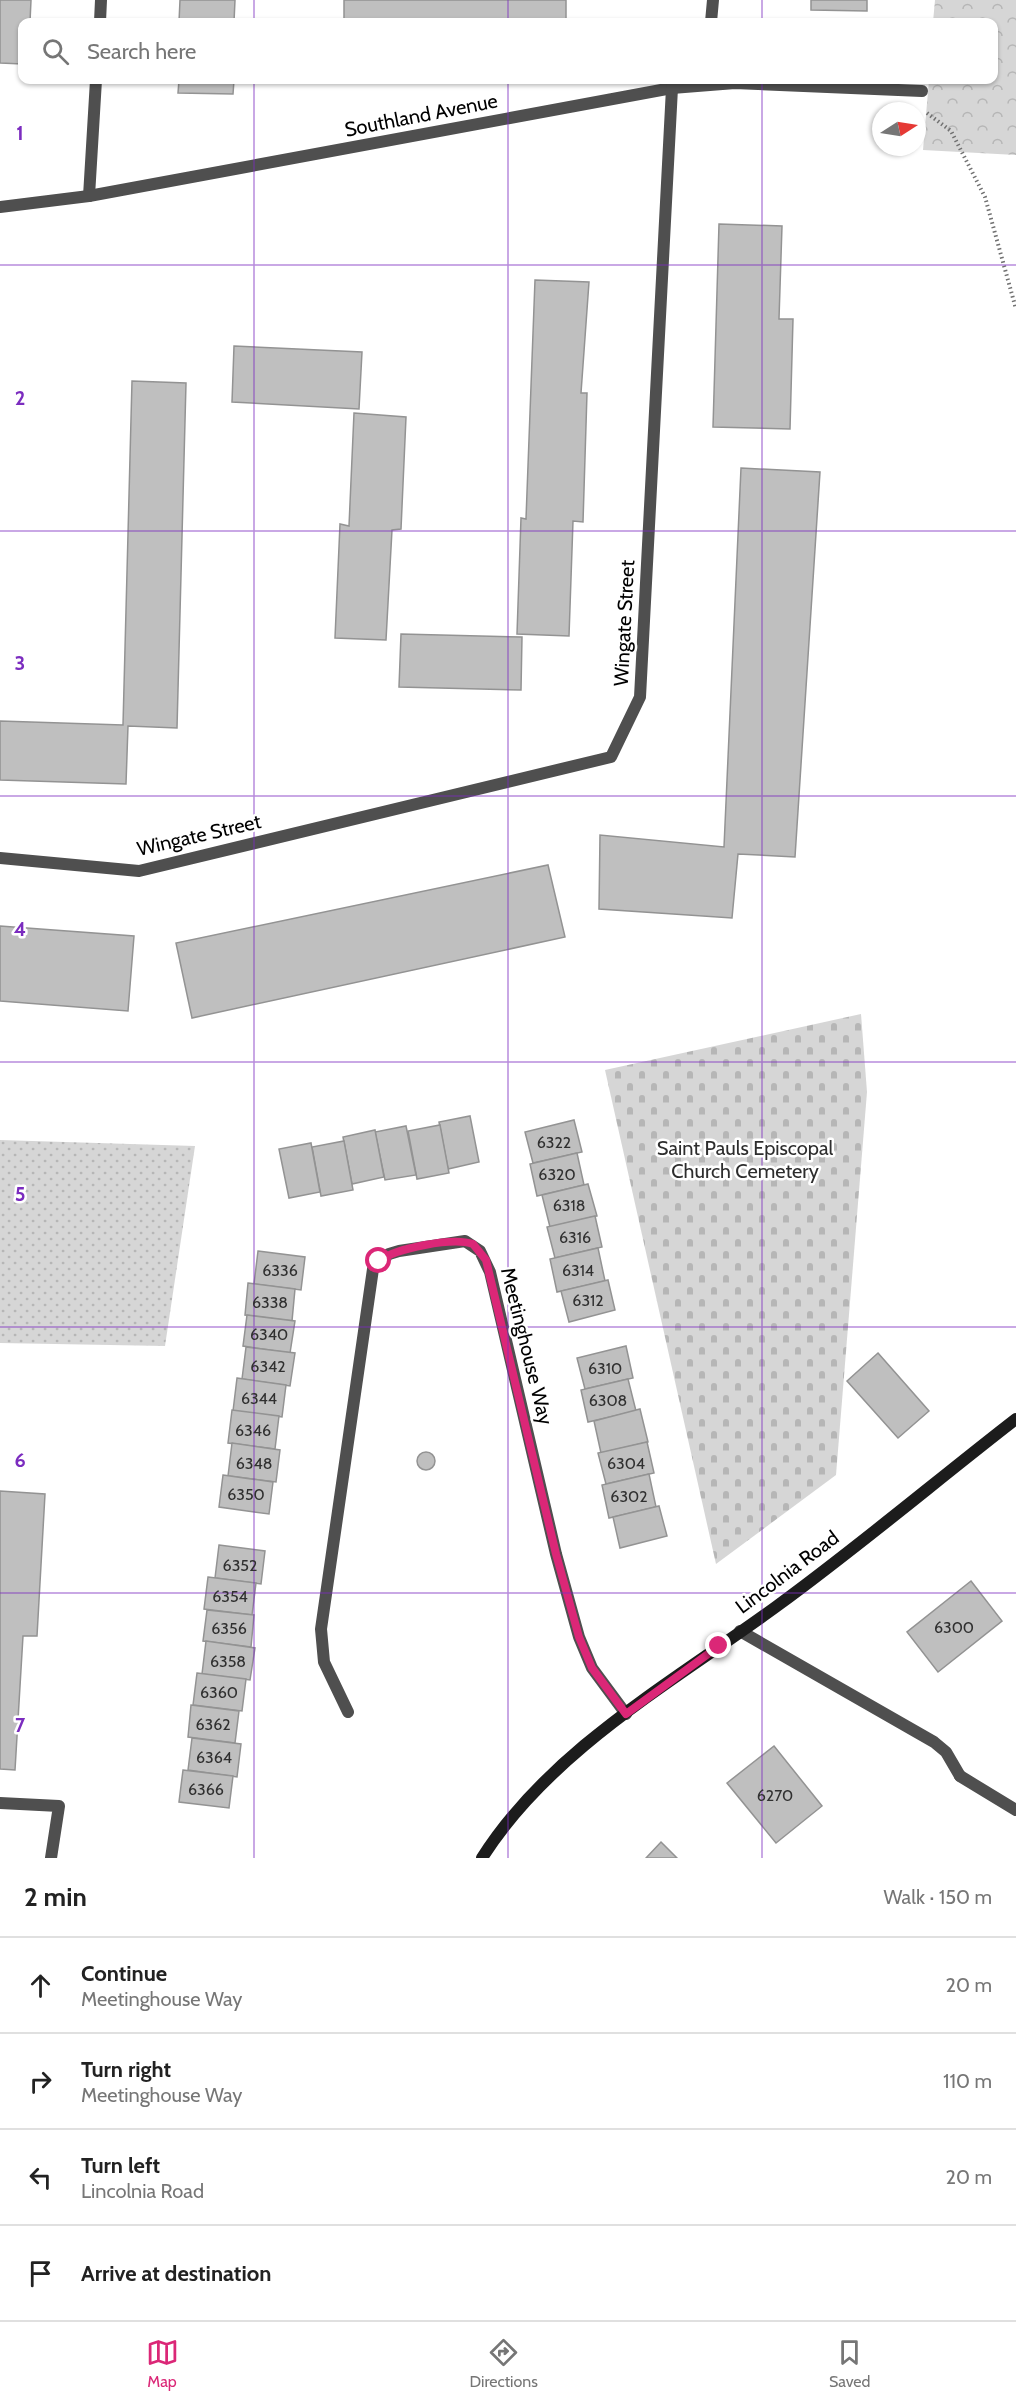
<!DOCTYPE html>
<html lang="en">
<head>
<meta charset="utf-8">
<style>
	body { margin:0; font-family:Cabin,sans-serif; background:#f6f6f6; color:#222 }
	.compass { position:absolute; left:872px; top:102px; width:54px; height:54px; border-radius:50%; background:#fff; box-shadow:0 2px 4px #0004; rotate:78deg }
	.stop { position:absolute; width:18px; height:18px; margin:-14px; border:4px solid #db2777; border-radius:50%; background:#fff }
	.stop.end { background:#db2777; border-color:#fff; box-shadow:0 2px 6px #0008 }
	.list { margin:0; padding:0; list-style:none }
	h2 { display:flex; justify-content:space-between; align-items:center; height:78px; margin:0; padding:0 24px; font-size:26px }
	h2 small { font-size:20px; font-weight:400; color:#767676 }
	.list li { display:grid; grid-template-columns:39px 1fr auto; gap:18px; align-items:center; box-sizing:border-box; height:96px; padding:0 24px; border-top:2px solid #e0e0e0 }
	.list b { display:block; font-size:22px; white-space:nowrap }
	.list p { margin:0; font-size:20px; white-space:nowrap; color:#767676 }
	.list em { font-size:20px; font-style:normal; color:#767676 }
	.icon { flex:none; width:33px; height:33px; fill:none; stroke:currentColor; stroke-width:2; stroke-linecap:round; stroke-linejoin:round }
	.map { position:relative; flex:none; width:1016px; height:1858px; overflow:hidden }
	.search { position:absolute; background:#fff; box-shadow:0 2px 4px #0004; left:18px; right:18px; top:18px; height:66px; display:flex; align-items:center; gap:15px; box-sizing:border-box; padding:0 21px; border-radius:12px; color:#767676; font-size:22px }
	.sheet { height:462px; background:#fff }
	nav { display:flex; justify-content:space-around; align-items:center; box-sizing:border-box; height:84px; border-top:2px solid #e0e0e0; background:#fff; font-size:16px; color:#767676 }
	nav a { display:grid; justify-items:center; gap:3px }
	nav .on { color:#db2777 }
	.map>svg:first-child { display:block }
	.grass { fill:url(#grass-dots) }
	.forest { fill:url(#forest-crowns) }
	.cemetery { fill:url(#cemetery-stones) }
	.building { fill:#bfbfbf; stroke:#939393; stroke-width:1.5 }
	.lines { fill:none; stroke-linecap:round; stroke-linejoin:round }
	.path { stroke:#717171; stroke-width:4; stroke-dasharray:1.5 3; stroke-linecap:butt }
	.lane { stroke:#4f4f4f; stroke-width:12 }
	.street { stroke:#4f4f4f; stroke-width:12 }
	.secondary { stroke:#1c1c1c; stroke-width:12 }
	.route { stroke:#db2777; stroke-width:8 }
	.grid { fill:none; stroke:#7b2cbf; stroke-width:1.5; stroke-opacity:0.55 }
	.labels { text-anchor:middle; stroke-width:5; stroke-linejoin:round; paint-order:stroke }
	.number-label { font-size:16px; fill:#303030 }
	.street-label { font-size:20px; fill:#000; stroke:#fff }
	.park-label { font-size:20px; fill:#2d2d2d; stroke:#fff }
	.grid-label { font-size:20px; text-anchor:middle; font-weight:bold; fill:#7b2cbf; stroke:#fff; stroke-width:5; stroke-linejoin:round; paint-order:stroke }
</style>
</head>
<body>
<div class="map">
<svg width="1016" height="1858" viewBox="0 0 1016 1858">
	<defs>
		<pattern id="grass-dots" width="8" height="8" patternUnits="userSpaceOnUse" patternTransform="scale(1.5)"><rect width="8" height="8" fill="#d6d6d6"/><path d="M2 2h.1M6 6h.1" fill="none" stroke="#b6b6b6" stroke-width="1.8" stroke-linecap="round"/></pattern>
		<pattern id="forest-crowns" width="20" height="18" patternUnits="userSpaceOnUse" patternTransform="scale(1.5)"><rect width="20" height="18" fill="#d6d6d6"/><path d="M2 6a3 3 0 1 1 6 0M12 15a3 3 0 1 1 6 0" fill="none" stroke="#b6b6b6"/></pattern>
		<pattern id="cemetery-stones" width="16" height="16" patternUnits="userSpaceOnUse" patternTransform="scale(1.5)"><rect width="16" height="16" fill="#d6d6d6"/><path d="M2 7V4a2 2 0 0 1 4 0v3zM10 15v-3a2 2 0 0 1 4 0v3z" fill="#b6b6b6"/></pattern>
	</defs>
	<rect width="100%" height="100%" fill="#fff"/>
	<polygon class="grass" points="0,1140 195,1146 165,1346 0,1343"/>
	<polygon class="forest" points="935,0 1016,0 1016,155 923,150 929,80 994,80 994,22 933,22"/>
	<polygon class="cemetery" points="861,1014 867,1092 836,1475 716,1564 605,1070"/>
	<g class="building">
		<polygon points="0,0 31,0 30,22 22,22 22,64 0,63"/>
		<polygon points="180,0 235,0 234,22 179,22"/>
		<rect x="344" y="0" width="222" height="22"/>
		<polygon points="811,0 867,0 867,11 811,10"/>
		<polygon points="179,80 234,80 233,94 178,93"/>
		<polygon points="719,224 782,226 779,319 793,319 790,429 713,427"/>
		<polygon points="535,280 589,282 581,393 587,393 583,522 573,521 569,636 517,634 521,518 526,519"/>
		<polygon points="234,346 362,352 359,409 232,402"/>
		<polygon points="132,381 186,383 177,728 128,726 126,784 0,780 0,721 123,725"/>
		<polygon points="354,413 406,417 401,529 392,530 386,640 335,638 340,524 349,526"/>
		<polygon points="741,468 820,472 795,857 738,854 732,918 599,909 600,835 724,847"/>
		<polygon points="401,634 522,637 521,690 399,687"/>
		<polygon points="548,865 565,937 192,1018 176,943"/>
		<polygon points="0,926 134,936 128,1011 0,1001"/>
		<polygon points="470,1116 479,1162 448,1169 439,1122"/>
		<polygon points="574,1120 582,1152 533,1163 525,1132"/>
		<polygon points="440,1125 449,1173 417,1179 408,1131"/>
		<polygon points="406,1126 416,1175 385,1180 375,1132"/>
		<polygon points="375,1130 384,1177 352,1184 343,1137"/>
		<polygon points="344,1141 353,1190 321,1196 312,1147"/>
		<polygon points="311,1143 320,1192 289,1198 279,1149"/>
		<polygon points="577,1153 584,1185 537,1196 530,1164"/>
		<polygon points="588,1184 597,1216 550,1227 542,1195"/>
		<polygon points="595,1216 602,1247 555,1258 547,1227"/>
		<polygon points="598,1248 605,1281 557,1292 550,1259"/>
		<polygon points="258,1251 305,1257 301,1290 254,1284"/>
		<polygon points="608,1280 615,1310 569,1322 561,1291"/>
		<polygon points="248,1283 295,1289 292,1321 245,1315"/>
		<polygon points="247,1315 295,1321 290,1353 243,1346"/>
		<polygon points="626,1346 633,1378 585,1389 577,1358"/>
		<polygon points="246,1347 295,1353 290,1386 242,1379"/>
		<polygon points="878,1353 929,1411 898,1438 847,1381"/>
		<polygon points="237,1378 286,1385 282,1417 233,1411"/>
		<polygon points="628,1379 636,1411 588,1422 581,1390"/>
		<polygon points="640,1409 648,1442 601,1453 594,1421"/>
		<polygon points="232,1410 279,1416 275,1449 228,1443"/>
		<polygon points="647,1442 654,1473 606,1484 598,1453"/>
		<polygon points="232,1443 280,1450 276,1482 228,1476"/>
		<circle cx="426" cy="1461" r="9"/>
		<polygon points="649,1474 656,1507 609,1518 602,1485"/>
		<polygon points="223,1475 273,1482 269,1514 219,1507"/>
		<polygon points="0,1491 45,1494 37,1636 23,1636 15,1770 0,1769"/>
		<polygon points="659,1506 667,1536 620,1548 613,1517"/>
		<polygon points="219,1545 265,1551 261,1584 215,1578"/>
		<polygon points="208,1577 256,1583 252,1615 204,1609"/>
		<polygon points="971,1581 1002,1621 938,1672 907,1632"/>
		<polygon points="207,1610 254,1615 251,1647 203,1641"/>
		<polygon points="206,1641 255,1648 250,1680 202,1674"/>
		<polygon points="197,1673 246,1679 242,1711 193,1705"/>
		<polygon points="191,1705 239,1711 235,1743 188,1737"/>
		<polygon points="192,1738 241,1744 237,1777 188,1770"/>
		<polygon points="774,1746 822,1806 776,1843 727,1783"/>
		<polygon points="183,1770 233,1776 229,1808 179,1802"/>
		<polygon points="661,1842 677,1858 646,1858"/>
	</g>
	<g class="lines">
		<polyline class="path" points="927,113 951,131 985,197 1016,309"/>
		<g class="lane">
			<polyline points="740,1631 934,1742 946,1752 960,1776"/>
			<polyline points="0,1803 59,1806 51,1858"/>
		</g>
		<g class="street">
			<polyline points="100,22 101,0"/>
			<polyline points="711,22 713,0"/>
			<polyline points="89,196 96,80"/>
			<polyline points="0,207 89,196 672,88 735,83 922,91"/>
			<polyline points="0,858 139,871 611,757 640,697 672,88 679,80"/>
			<polyline points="348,1712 324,1662 321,1629 373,1269 389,1254 399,1251 465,1241 480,1251 490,1272 556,1554 579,1637 592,1668 626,1714"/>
			<polyline points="960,1776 1016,1810"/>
		</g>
		<path class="secondary" d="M482,1858C550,1750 676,1680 777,1606C858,1547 936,1481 1016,1419"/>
	</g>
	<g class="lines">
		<path class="route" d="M379,1261C396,1248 453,1237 473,1244L486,1260L556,1554L579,1637L592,1668L626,1714L719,1646"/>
	</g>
	<path class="grid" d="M254,0V22M508,0V22M762,0V22M254,80V1858M508,80V1858M762,80V1858M0,265H1016M0,531H1016M0,796H1016M0,1062H1016M0,1327H1016M0,1593H1016"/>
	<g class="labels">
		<g class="number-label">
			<text x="554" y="1148">6322</text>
			<text x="557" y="1180">6320</text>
			<text x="569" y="1211">6318</text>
			<text x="575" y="1243">6316</text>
			<text x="280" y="1276">6336</text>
			<text x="578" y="1276">6314</text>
			<text x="588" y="1306">6312</text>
			<text x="270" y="1308">6338</text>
			<text x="269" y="1340">6340</text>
			<text x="268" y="1372">6342</text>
			<text x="605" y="1374">6310</text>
			<text x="259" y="1404">6344</text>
			<text x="608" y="1406">6308</text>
			<text x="253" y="1436">6346</text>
			<text x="254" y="1469">6348</text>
			<text x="626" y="1469">6304</text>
			<text x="246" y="1500">6350</text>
			<text x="629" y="1502">6302</text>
			<text x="240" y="1571">6352</text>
			<text x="230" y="1602">6354</text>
			<text x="954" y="1633">6300</text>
			<text x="229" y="1634">6356</text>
			<text x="228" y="1667">6358</text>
			<text x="219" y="1698">6360</text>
			<text x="213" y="1730">6362</text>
			<text x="214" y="1763">6364</text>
			<text x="206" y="1795">6366</text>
			<text x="775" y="1801">6270</text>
		</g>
		<g class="street-label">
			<text transform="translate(421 115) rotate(-11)" y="7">Southland Avenue</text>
			<text transform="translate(624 623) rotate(-87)" y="7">Wingate Street</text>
			<text transform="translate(199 835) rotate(-13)" y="7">Wingate Street</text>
			<text transform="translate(527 1346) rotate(76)" y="7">Meetinghouse Way</text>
			<text transform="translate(787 1572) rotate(-37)" y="7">Lincolnia Road</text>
		</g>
		<g class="park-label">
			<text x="745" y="1155">Saint Pauls Episcopal<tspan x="745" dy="23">Church Cemetery</tspan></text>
		</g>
	</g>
	<g class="grid-label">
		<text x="20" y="140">1</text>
		<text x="20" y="405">2</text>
		<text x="20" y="670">3</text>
		<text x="20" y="936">4</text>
		<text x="20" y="1201">5</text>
		<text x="20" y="1467">6</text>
		<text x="20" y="1732">7</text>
	</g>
</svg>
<svg class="compass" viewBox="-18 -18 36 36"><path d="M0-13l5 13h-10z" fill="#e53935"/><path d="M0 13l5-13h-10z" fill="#767676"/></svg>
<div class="stop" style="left:379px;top:1261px"></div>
<div class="stop end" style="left:719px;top:1646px"></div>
<div class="search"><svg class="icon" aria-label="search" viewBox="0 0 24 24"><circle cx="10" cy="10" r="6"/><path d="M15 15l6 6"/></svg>Search here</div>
</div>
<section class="sheet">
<h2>2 min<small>Walk · 150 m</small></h2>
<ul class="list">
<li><svg class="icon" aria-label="ahead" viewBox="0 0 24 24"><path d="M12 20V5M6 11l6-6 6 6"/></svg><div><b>Continue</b><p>Meetinghouse Way</p></div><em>20 m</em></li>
<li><svg class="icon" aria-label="right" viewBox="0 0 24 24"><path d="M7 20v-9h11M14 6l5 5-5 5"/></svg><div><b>Turn right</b><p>Meetinghouse Way</p></div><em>110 m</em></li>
<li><svg class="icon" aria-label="left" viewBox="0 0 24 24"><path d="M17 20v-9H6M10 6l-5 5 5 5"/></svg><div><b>Turn left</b><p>Lincolnia Road</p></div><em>20 m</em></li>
<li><svg class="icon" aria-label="arrive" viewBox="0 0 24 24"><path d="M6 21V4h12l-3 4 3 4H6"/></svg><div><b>Arrive at destination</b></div></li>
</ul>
</section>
<nav>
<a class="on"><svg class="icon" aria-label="map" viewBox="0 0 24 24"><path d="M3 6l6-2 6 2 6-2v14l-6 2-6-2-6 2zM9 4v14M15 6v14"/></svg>Map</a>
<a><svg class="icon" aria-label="directions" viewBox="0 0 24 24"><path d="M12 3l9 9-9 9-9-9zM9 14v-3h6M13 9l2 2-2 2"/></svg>Directions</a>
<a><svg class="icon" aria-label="saved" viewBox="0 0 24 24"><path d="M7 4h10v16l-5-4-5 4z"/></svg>Saved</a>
</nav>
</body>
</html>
